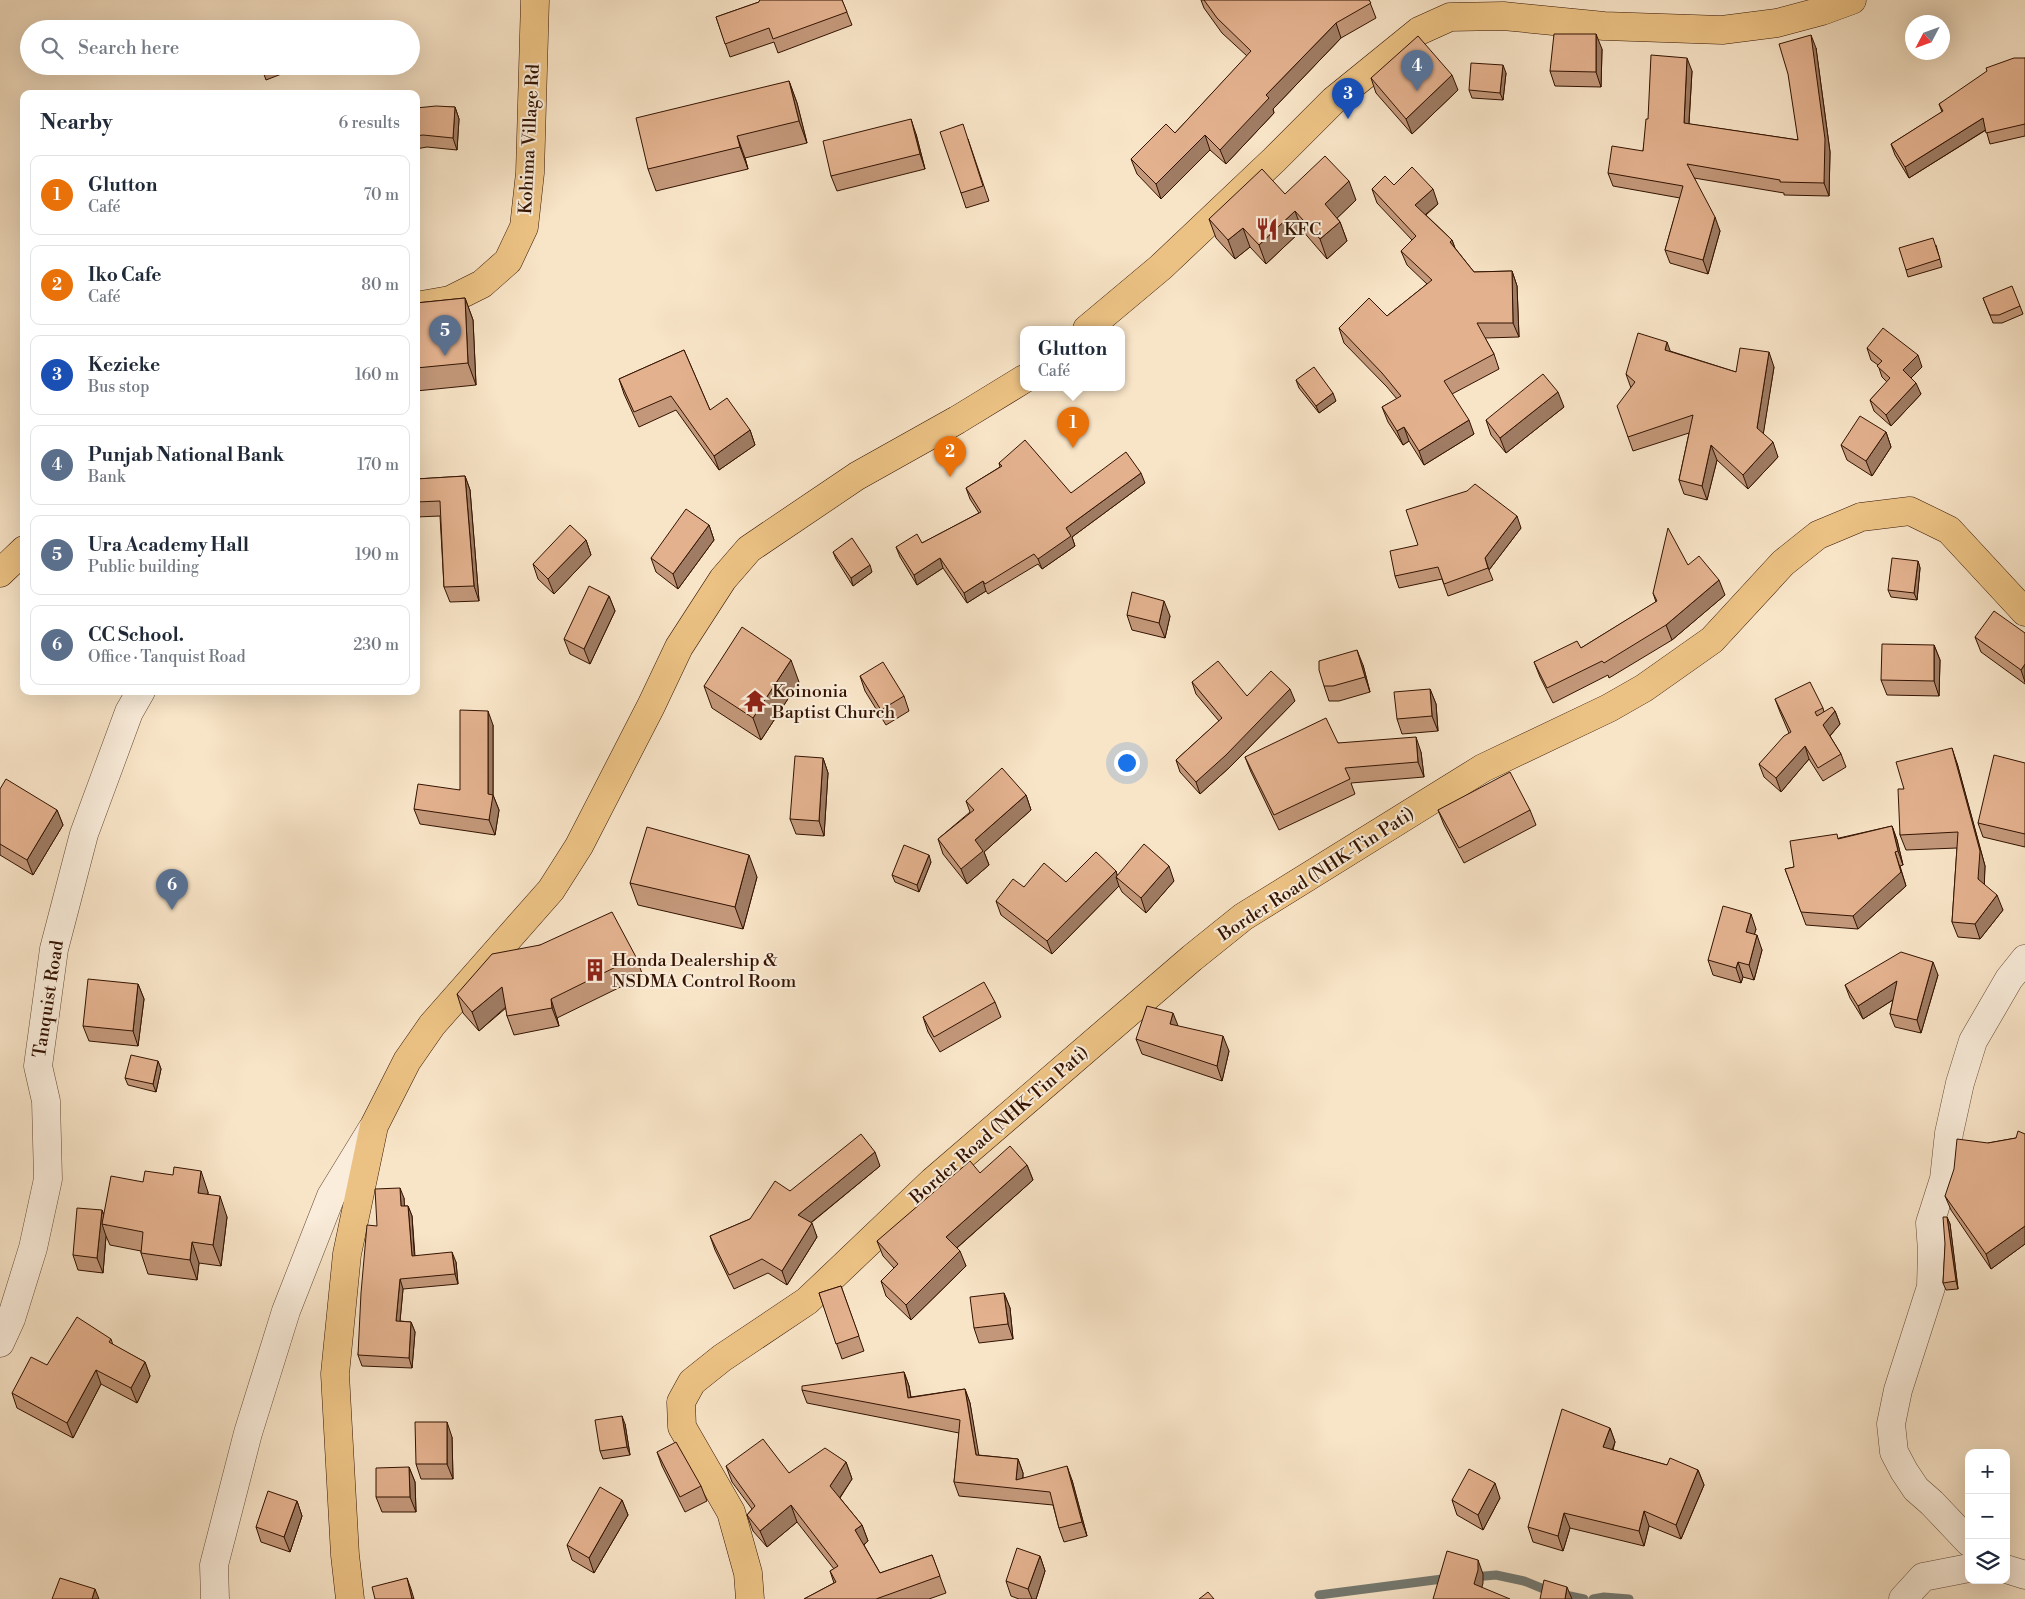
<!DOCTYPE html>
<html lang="en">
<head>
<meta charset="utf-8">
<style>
	body { margin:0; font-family:"Libre Bodoni",serif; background:#f2f2f3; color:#1f2937 }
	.controls { position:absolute; right:15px; bottom:15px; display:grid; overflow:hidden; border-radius:10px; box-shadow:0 5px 20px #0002 }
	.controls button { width:45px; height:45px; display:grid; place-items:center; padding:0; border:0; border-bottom:1px solid #e0e1e3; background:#fff; color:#1f2937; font:25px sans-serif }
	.compass { position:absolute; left:1905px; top:15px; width:45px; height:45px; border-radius:50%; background:#fff; box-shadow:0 5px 20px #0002; rotate:229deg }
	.you { position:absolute; left:1126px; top:762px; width:18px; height:18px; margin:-12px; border:4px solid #fff; border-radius:50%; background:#1a73e8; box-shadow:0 0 0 8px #1a73e833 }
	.badge { display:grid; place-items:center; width:32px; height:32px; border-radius:50%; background:#8f2418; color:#fff; font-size:16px; font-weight:700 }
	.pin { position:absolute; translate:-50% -41px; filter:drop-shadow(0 1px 2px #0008) }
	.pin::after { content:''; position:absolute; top:26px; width:18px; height:15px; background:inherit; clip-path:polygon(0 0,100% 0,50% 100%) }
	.popup { position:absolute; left:1020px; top:326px; width:105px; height:65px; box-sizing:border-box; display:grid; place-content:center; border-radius:10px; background:#fff; filter:drop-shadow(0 1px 4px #0005); font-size:16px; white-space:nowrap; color:#747a83 }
	.popup b { font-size:19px; color:#1f2937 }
	.popup::after { content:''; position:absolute; left:50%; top:100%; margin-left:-10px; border:10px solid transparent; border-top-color:#fff }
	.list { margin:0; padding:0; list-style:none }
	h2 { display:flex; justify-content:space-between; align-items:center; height:65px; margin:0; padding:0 20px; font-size:21px }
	h2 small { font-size:16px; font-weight:400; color:#747a83 }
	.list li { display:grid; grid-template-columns:32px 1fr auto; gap:15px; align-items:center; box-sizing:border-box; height:80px; margin:0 10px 10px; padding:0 10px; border:1px solid #e0e1e3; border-radius:10px }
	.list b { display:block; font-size:19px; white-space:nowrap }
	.list p { margin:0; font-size:16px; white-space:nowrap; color:#747a83 }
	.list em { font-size:16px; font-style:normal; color:#747a83 }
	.icon { flex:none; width:28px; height:28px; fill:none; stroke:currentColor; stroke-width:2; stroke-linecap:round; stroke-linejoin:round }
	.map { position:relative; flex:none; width:2025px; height:1599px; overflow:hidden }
	.search { position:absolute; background:#fff; box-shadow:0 5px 20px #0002; left:20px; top:20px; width:400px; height:55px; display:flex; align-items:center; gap:12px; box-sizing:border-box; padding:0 18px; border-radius:28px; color:#747a83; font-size:19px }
	.panel { position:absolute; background:#fff; box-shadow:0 5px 20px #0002; left:20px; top:90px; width:400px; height:605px; border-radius:10px }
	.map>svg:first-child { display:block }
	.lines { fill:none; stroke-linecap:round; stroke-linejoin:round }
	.stream { stroke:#747971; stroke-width:9 }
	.minor-casing { stroke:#644732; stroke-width:29 }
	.major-casing { stroke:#331301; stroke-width:29 }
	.highway-casing { stroke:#331301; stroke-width:29 }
	.minor { stroke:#faeddb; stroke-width:28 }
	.major { stroke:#ecc284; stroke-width:28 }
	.highway { stroke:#ecc284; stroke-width:28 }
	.wall { fill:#c3987a; stroke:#331301 }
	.shaded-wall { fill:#9f7c63; stroke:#331301 }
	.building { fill:#e3b18e; stroke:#331301 }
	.labels { text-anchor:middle; stroke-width:4; stroke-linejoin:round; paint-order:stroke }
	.street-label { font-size:18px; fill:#331301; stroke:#faeddb }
	.poi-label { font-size:18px; fill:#331301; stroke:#faeddb; text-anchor:start }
</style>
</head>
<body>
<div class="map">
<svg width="2025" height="1599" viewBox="0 0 2025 1599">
	<rect width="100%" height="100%" fill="#f8e4c7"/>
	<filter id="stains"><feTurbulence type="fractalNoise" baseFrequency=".004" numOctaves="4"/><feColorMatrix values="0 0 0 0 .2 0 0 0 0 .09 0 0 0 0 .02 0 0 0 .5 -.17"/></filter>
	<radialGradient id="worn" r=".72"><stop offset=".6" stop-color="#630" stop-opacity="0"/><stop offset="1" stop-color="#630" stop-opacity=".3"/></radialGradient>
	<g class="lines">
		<g class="stream">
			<polyline points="1473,1577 1496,1575 1524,1581 1551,1592 1584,1599"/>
			<polyline points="1319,1595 1450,1578"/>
			<polyline points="1593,1599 1604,1597 1629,1599"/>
		</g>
		<defs>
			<g id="minor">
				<polyline points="0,1343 11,1319 33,1248 48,1179 46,1101 38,1066 54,949 84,834 129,712 141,691"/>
				<polyline points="1969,1542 1932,1503 1916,1489 1904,1471 1894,1452 1891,1424 1898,1390 1931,1287 1932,1251 1930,1223 1944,1179 1949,1133 1960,1083 1973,1041 2009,979 2025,959"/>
				<polyline points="2006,1569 2025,1575"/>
				<polyline points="215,1599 214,1565 248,1433 286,1311 331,1196 372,1129"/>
				<polyline points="1903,1599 1923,1577 1969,1568"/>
			</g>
			<g id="major">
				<polyline points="416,306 450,300 482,284 508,261 524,227 530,173 535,0"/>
				<polyline points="0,573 24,550"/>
				<polyline points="750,1599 748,1573 731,1512 682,1427 681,1402 692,1382 722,1358 807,1301 933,1181 1192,958 1243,917 1483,768 1609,708 1644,688 1712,640 1783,563 1818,535 1861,517 1910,511 1949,530 2025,612"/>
			</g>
			<g id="highway">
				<polyline points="1087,329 1161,267 1274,160 1334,100 1419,31 1450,17 1503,16 1604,26 1722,30 1777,23 1822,11 1852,0"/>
				<polyline points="350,1599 345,1555 335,1374 347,1254 374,1126 407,1061 432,1025 551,890 579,846 651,706 679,647 723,579 749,549 857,476 957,420 1024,379"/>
			</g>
		</defs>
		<use href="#minor" class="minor-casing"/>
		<use href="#major" class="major-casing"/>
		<use href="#highway" class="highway-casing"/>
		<use href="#minor" class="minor"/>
		<use href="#major" class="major"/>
		<use href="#highway" class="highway"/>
	</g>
	<g class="wall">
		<polygon points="842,0 852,25 778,53 774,42 730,57 716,17 759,2"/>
		<polygon points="1201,0 1369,0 1376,18 1341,38 1273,109 1274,113 1226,164 1210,150 1161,199 1137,174 1131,159 1175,133 1247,56 1222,33 1204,8"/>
		<polygon points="1816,48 1830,152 1829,196 1784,195 1784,193 1694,178 1720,231 1708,274 1670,263 1665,250 1680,198 1613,186 1608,173 1643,151 1648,119 1692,71 1689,124 1798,140"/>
		<polygon points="1602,49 1601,87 1555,86 1550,71"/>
		<polygon points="2025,58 2025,136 1990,144 1986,130 1909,178 1895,155 1891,144 1942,112 1939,104"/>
		<polygon points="261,66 302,66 266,80"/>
		<polygon points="1506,73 1503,100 1472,98 1469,90"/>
		<polygon points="1371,78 1458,90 1412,134 1376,93"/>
		<polygon points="789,81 797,103 807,143 745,158 748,169 656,191 648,169"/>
		<polygon points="455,107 459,119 457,150 427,147 416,149 416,108"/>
		<polygon points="916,134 925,169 837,191 831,176"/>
		<polygon points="968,139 989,201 966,208 961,193"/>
		<polygon points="1394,185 1438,204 1426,215 1452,240 1455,248 1474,272 1512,271 1517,286 1519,337 1485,338 1494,354 1499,369 1452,394 1474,434 1424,465 1409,441 1403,445 1388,422 1382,407 1397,399 1387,387 1344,343 1339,328 1387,316 1427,284 1407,265 1401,251 1412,240 1377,203 1372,189"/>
		<polygon points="1285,194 1356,200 1337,218 1340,222 1347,241 1327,259 1302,230 1266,264 1250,247 1235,259 1216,238 1209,219"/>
		<polygon points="1936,245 1942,267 1908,277 1906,270"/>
		<polygon points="465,298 473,320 476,385 416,391 416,303"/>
		<polygon points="1983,298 2020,306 2023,314 2002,323 1993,323"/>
		<polygon points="1867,348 1922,367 1911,378 1921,394 1891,426 1874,411 1870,400 1887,382 1882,377 1878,365 1871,360"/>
		<polygon points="684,350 710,410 750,430 755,445 719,470 676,410 639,427 624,394 619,379"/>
		<polygon points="1670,351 1736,372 1774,367 1763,434 1778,457 1748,489 1717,460 1707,500 1684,494 1679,480 1689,433 1633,451 1628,437 1631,388 1626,374"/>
		<polygon points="1296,380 1336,401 1319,413 1299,388"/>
		<polygon points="1564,407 1506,453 1491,435 1486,420"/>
		<polygon points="1886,432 1891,447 1872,476 1847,460 1841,445"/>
		<polygon points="999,463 1071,493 1145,483 1072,537 1075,546 1042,569 1038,564 988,594 986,591 967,603 943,568 917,585 900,557 896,547 922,543 979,513 970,499 966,488 1000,467"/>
		<polygon points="465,476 470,490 479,601 450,602 444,587 440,516 416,517 416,479"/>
		<polygon points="709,525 714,540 678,589 656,572 651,558"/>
		<polygon points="1521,528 1489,570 1493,580 1448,596 1442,579 1399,588 1395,576"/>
		<polygon points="586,540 591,555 554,594 538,579 533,564"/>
		<polygon points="833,552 872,572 853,586 836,559"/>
		<polygon points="1918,561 1920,568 1917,600 1891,597 1888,590"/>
		<polygon points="1688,565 1725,595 1672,640 1609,678 1608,675 1553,703 1540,677 1534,662 1581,648 1656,602 1653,593"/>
		<polygon points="609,596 615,611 590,664 570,654 564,639"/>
		<polygon points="1127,615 1170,616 1165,638 1132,630"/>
		<polygon points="2025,633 2025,684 1981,652 1975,637"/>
		<polygon points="1934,645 1940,660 1939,696 1887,695 1881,680"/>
		<polygon points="1363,665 1370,692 1339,701 1329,701 1324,686"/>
		<polygon points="860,676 904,696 909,711 886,725 865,691"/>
		<polygon points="799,682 761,740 712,708 704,686"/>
		<polygon points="1192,682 1247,696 1295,701 1230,767 1200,794 1180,772 1176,760 1219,721 1196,694"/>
		<polygon points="1430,689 1436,704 1438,731 1402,734 1397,719"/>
		<polygon points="1775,699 1823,708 1824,712 1835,711 1840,724 1830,736 1841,754 1846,767 1823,781 1809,759 1781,792 1764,777 1759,764 1789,733 1780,712"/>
		<polygon points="493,725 493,795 499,810 495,835 420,824 414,809 460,790"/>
		<polygon points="1338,743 1421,752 1424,777 1351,783 1355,794 1279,830 1251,772 1245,757"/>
		<polygon points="823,758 828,773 824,836 796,834 790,819"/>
		<polygon points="1957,763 1985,866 1984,884 2003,910 1980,939 1958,937 1952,922 1957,848 1906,850 1900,835 1904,789"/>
		<polygon points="2025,763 2025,847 1983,837 1978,823"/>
		<polygon points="0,789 57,810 63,825 33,875 0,855"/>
		<polygon points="1026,795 1031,810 984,852 989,865 967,884 943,854 938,839 970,812 966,801"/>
		<polygon points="1438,810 1530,810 1536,825 1464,863 1444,825"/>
		<polygon points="1892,826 1897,840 1903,865 1900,866 1906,886 1858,929 1806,925 1785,869 1794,867 1839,838"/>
		<polygon points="931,862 919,892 895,882 892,875"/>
		<polygon points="1116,871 1117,875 1174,881 1146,913 1122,892 1119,886 1052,954 1001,915 996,901 1024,887 1066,882"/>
		<polygon points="757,877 743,929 638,905 630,883"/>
		<polygon points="1756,929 1754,934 1762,950 1754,980 1743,977 1741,983 1713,975 1708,960"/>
		<polygon points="540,945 636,957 643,976 557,1018 559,1026 514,1035 507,1016 506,1008 479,1031 463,1013 457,994"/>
		<polygon points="1938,975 1921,1033 1895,1027 1890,1014 1893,1000 1863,1019 1850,998 1845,985"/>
		<polygon points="138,984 144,999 138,1046 89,1041 83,1026"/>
		<polygon points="995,1002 1001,1017 940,1052 928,1032 923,1017"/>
		<polygon points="1136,1039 1229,1051 1222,1081 1142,1054"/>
		<polygon points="158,1061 161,1069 156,1092 128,1085 125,1078"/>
		<polygon points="2025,1134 2025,1244 1991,1269 1951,1210 1945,1196 1988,1143 2016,1138"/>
		<polygon points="1027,1165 1033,1180 957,1248 966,1266 911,1320 886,1296 881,1281 894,1268 883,1256 877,1241 980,1173"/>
		<polygon points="880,1166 811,1223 817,1237 787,1285 768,1273 734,1289 715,1250 710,1236 750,1219 790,1191"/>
		<polygon points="143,1182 208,1192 208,1194 227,1217 221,1266 199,1263 197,1280 148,1274 141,1253 141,1251 110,1245 106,1236 103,1273 78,1270 73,1255 102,1210 104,1215"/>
		<polygon points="404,1198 404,1206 408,1206 412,1216 415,1256 456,1262 458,1284 403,1289 400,1321 411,1322 415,1332 412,1368 362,1366 358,1355 377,1226"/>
		<polygon points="1947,1217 1950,1224 1958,1289 1946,1290 1943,1283"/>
		<polygon points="841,1286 864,1351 842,1359 819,1293"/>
		<polygon points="1004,1293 1010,1308 1013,1339 979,1343 974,1328"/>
		<polygon points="111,1339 113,1345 145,1362 150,1376 137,1403 101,1384 73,1438 17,1408 12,1393 47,1365"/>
		<polygon points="904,1372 909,1386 911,1397 965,1389 970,1403 978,1455 1018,1459 1023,1473 1023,1478 1072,1480 1087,1536 1064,1542 1059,1528 1053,1505 959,1496 954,1482 959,1433 807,1403 802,1390"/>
		<polygon points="625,1424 630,1455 603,1459 600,1451"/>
		<polygon points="1610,1428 1615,1442 1613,1450 1667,1465 1698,1470 1704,1485 1681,1539 1649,1526 1644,1546 1570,1528 1563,1551 1533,1542 1528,1527"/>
		<polygon points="452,1437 453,1479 421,1479 416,1464"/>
		<polygon points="657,1452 701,1486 707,1501 685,1512 662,1466"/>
		<polygon points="846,1462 852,1479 840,1498 862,1525 868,1541 864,1545 880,1573 932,1555 946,1593 929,1599 804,1599 834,1583 830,1571 834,1569 797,1522 767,1547 753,1531 747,1515 752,1509 732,1482 726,1466 789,1473"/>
		<polygon points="409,1467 415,1482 416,1512 382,1512 376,1497"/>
		<polygon points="1500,1498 1483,1530 1457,1515 1452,1500"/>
		<polygon points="622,1500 628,1515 594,1573 572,1560 567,1545"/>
		<polygon points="297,1501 302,1516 290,1552 261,1542 256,1527"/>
		<polygon points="1040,1556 1045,1571 1036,1599 1019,1599 1011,1596 1006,1581"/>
	</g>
	<g class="shaded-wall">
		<polygon points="1336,23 1341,38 1273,109 1274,113 1226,164 1220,150 1266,95"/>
		<polygon points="1596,34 1602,49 1601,87 1596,72"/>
		<polygon points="1811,35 1816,48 1830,152 1829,196 1824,183"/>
		<polygon points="1687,58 1692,71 1688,137 1684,123"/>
		<polygon points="1503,65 1506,73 1503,100 1500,93"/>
		<polygon points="1452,75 1458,90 1412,134 1406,119"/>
		<polygon points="789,81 797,103 807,143 799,121"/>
		<polygon points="455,107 459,119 457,150 453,138"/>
		<polygon points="1983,118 1987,129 1909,178 1905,167"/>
		<polygon points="911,119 916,134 925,169 920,154"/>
		<polygon points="1205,135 1210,150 1161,199 1156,184"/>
		<polygon points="737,136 745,158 748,169 740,147"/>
		<polygon points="1349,181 1356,200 1332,223 1325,204"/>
		<polygon points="1433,189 1438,204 1420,219 1415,205"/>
		<polygon points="1295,211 1302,230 1266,264 1259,245"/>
		<polygon points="1715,217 1720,231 1708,274 1703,260"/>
		<polygon points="1340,222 1347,241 1327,259 1320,239"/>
		<polygon points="1243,228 1250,247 1235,259 1228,240"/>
		<polygon points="1452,240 1457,254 1450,242"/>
		<polygon points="1512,271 1517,286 1519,337 1513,323"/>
		<polygon points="465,298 473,320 476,385 468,363"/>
		<polygon points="1667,342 1672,356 1665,350"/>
		<polygon points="1769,352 1774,367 1762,442 1757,428"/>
		<polygon points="1918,355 1922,367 1907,382 1903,370"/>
		<polygon points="1916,383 1921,394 1891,426 1886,415"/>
		<polygon points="1558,392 1564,407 1506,453 1500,438"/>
		<polygon points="1333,393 1336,401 1319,413 1316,406"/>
		<polygon points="1469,420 1474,434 1424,465 1419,451"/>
		<polygon points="1404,427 1409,441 1403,445 1397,431"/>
		<polygon points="750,430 755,445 719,470 714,456"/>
		<polygon points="1886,432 1891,447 1872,476 1866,461"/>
		<polygon points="1773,442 1778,457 1748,489 1743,475"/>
		<polygon points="1711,445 1717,460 1707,500 1702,486"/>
		<polygon points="1141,473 1145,483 1072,537 1075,546 1042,569 1038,559 1066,528"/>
		<polygon points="465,476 470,490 479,601 474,586"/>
		<polygon points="1517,516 1521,528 1489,570 1485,558"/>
		<polygon points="709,525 714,540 678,589 673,574"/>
		<polygon points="586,540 591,555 554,594 548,579"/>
		<polygon points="940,558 943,568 917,585 914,575"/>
		<polygon points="1918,561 1920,568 1917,600 1914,593"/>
		<polygon points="870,565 872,572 853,586 851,578"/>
		<polygon points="1719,580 1725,595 1672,640 1666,625"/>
		<polygon points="983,581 986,591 967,603 964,593"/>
		<polygon points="609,596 615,611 590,664 584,649"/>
		<polygon points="1164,601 1170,616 1165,638 1159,623"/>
		<polygon points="1934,645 1940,660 1939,696 1934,681"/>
		<polygon points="1357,650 1363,665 1370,692 1365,677"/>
		<polygon points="791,660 799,682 761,740 753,718"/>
		<polygon points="2025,664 2025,682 2021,670"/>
		<polygon points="1290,689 1295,701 1230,767 1200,794 1196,782"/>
		<polygon points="1430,689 1436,704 1438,731 1432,716"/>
		<polygon points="488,711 493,725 493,795 499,810 495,835 489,820 488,794"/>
		<polygon points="1835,711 1840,724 1828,738 1823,725"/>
		<polygon points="1416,737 1421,752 1424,777 1418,762"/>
		<polygon points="1805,746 1809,759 1781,792 1776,778"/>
		<polygon points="1952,748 1957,763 1985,866 1984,894 1978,879"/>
		<polygon points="823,758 828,773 824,836 819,821"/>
		<polygon points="1026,795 1031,810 984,852 989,865 967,884 961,869 975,840"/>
		<polygon points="57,810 63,825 33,875 27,860"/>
		<polygon points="1892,826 1897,840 1903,865 1898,851"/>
		<polygon points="1895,852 1906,886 1858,929 1853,916"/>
		<polygon points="749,855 757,877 743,929 735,907"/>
		<polygon points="929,855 931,862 919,892 917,885"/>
		<polygon points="1169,866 1174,881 1146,913 1141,898"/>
		<polygon points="1116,871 1118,879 1116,877 1119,886 1052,954 1047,941"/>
		<polygon points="1997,895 2003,910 1980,939 1975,924"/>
		<polygon points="1751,914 1756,929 1751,947 1746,932"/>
		<polygon points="1757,935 1762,950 1754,980 1749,965"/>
		<polygon points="1738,962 1743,977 1741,983 1736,968"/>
		<polygon points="1933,962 1938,975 1921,1033 1917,1020"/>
		<polygon points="1897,981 1902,994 1863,1019 1858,1006"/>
		<polygon points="138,984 144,999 138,1046 133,1031"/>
		<polygon points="502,987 508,1005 479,1031 472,1012"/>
		<polygon points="551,999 557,1018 559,1026 552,1008"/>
		<polygon points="1173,1013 1179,1028 1170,1024"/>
		<polygon points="1223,1036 1229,1051 1222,1081 1217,1066"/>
		<polygon points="158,1061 161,1069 156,1092 153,1084"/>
		<polygon points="875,1152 880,1166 803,1229 798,1215"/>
		<polygon points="1027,1165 1033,1180 952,1252 946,1237"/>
		<polygon points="201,1171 208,1192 205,1214 198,1193"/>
		<polygon points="400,1188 404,1198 405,1216 401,1206"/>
		<polygon points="220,1196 227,1217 221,1266 213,1245"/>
		<polygon points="408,1206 412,1216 415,1267 412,1256"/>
		<polygon points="102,1210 107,1225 102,1224 106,1236 103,1273 97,1258"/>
		<polygon points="1947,1217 1950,1224 1958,1289 1956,1281"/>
		<polygon points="812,1223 817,1237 787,1285 782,1271"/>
		<polygon points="2025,1226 2025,1244 1991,1269 1986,1254"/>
		<polygon points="192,1242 199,1263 197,1280 190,1260"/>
		<polygon points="960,1251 966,1266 911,1320 906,1305"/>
		<polygon points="452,1252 456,1262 458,1284 455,1274"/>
		<polygon points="400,1279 403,1289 399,1331 396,1321"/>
		<polygon points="1004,1293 1010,1308 1013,1339 1008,1324"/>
		<polygon points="411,1322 415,1332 412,1368 409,1358"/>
		<polygon points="145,1362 150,1376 137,1403 131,1388"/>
		<polygon points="96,1370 101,1384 73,1438 67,1423"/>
		<polygon points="904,1372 909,1386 913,1411 908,1398"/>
		<polygon points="965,1389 970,1403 981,1468 976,1455"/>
		<polygon points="622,1416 625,1424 630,1455 627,1447"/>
		<polygon points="447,1422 452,1437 453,1479 447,1464"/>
		<polygon points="1610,1428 1615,1442 1608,1462 1603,1447"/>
		<polygon points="1018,1459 1023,1473 1022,1489 1016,1480"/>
		<polygon points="846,1462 852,1479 836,1503 830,1486"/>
		<polygon points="1067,1466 1072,1480 1087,1536 1082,1522"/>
		<polygon points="409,1467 415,1482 416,1512 410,1497"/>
		<polygon points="1698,1470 1704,1485 1681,1539 1676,1525"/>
		<polygon points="1495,1483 1500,1498 1483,1530 1478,1515"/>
		<polygon points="622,1500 628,1515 594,1573 589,1558"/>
		<polygon points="297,1501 302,1516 290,1552 284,1537"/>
		<polygon points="791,1505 797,1522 767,1547 760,1531"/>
		<polygon points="1644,1511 1649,1526 1644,1546 1639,1531"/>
		<polygon points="1564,1513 1570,1528 1563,1551 1558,1536"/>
		<polygon points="862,1525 868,1541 861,1547 855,1530"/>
		<polygon points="1040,1556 1045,1571 1036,1599 1032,1599 1028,1589"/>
		<polygon points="1478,1560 1483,1574 1483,1583 1479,1598 1474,1584"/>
		<polygon points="407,1578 411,1589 414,1599 412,1599"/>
		<polygon points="1567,1587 1572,1599 1565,1599"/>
		<polygon points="95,1589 99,1599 92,1599"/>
	</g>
	<g class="building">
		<polygon points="760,0 842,0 847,12 773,39 769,28 725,44 716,17 759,2 759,1"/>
		<polygon points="1204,0 1369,0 1371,3 1336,23 1266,95 1269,98 1220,150 1205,135 1156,184 1131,159 1166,124 1175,133 1251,51 1217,18"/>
		<polygon points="291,23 293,29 276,29"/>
		<polygon points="1554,34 1596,34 1596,72 1550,71"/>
		<polygon points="1811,35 1825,139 1824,183 1780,182 1780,180 1687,164 1715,217 1703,260 1665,250 1683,186 1608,173 1612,146 1643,151 1646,119 1648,119 1651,55 1687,58 1684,123 1798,140 1788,74 1779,44"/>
		<polygon points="1418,36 1452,75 1406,119 1371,78"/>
		<polygon points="2014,58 2025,58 2025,124 1986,133 1983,118 1905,167 1891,144 1943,111 1939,104 1987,71 1986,68"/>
		<polygon points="1471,63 1503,65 1500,93 1469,90"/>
		<polygon points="789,81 799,121 737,136 740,147 648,169 636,118"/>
		<polygon points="436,106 455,107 453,138 423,135 416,136 416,108"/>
		<polygon points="911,119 920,154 831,176 823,141"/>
		<polygon points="963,124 983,186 961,193 940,132"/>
		<polygon points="1325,156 1349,181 1325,204 1340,222 1320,239 1295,211 1259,245 1243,228 1228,240 1209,219 1262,169 1285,194"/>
		<polygon points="1412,167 1433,189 1415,205 1452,240 1450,242 1474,272 1512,271 1513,323 1477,323 1494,354 1444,381 1469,420 1419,451 1404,427 1397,431 1382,407 1401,396 1382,373 1339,328 1369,298 1387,316 1432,280 1401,251 1416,236 1372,189 1385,176 1394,185"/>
		<polygon points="1933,238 1940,259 1906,270 1899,248"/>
		<polygon points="2012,286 2020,306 1999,315 1990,315 1983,298"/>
		<polygon points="465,298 468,363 416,368 416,303"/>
		<polygon points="1883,328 1918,355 1903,370 1916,383 1886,415 1870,400 1890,378 1877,366 1882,361 1867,348"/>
		<polygon points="1638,333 1667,342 1665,350 1736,372 1740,348 1769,352 1757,428 1773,442 1743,475 1711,445 1702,486 1679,480 1693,415 1628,437 1617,406 1635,382 1626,374"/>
		<polygon points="684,350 710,410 727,398 750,430 714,456 671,396 634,412 619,379"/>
		<polygon points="1314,367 1333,393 1316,406 1296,380"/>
		<polygon points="1543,374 1558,392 1500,438 1486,420"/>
		<polygon points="1860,416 1886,432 1866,461 1841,445"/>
		<polygon points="1025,440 1071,493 1126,452 1141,473 1066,528 1071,536 1038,559 1034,554 985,584 983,581 964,593 940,558 914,575 896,547 917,534 922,543 981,512 966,488 1002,466 999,463"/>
		<polygon points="465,476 474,586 444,587 440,501 416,502 416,479"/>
		<polygon points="1475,484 1517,516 1485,558 1488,568 1444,584 1438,567 1395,576 1390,551 1418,545 1406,510 1467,491"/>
		<polygon points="686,509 709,525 673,574 651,558"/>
		<polygon points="570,525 586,540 548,579 533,564"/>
		<polygon points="1668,528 1688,565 1699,556 1719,580 1666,625 1604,663 1602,661 1547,688 1534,662 1577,641 1581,648 1657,601 1653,593"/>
		<polygon points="852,538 870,565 851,578 833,552"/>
		<polygon points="1892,558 1918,561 1914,593 1888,590"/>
		<polygon points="589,586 609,596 584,649 564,639"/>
		<polygon points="1132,592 1164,601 1159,623 1127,615"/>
		<polygon points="1994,611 2025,633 2025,664 2021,670 1975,637"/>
		<polygon points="742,627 791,660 753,718 704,686"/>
		<polygon points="1882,644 1934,645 1934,681 1881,680"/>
		<polygon points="1357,650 1365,677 1333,686 1324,686 1319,670 1319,661"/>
		<polygon points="1218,661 1247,696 1271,671 1290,689 1226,755 1196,782 1176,760 1222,718 1192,682"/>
		<polygon points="883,662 904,696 881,710 860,676"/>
		<polygon points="1810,682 1823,708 1815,712 1817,716 1832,707 1835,711 1823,725 1841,754 1818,768 1805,746 1776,778 1759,764 1784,736 1791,732 1775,699"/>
		<polygon points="1430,689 1432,716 1397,719 1394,692"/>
		<polygon points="460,710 488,711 488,794 493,795 489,820 414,809 418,784 460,790"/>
		<polygon points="1326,718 1338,743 1416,737 1418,762 1345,768 1350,779 1274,815 1245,757"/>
		<polygon points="1952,748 1980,851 1978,879 1997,895 1975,924 1952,922 1958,832 1900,835 1898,789 1904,789 1896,762"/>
		<polygon points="1994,755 2025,763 2025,834 1978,823"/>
		<polygon points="795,756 823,758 819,821 790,819"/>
		<polygon points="1002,768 1026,795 975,840 983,851 961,869 938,839 974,810 966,801"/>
		<polygon points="1510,772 1530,810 1459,848 1438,810"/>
		<polygon points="6,779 57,810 27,860 0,844 0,789"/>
		<polygon points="1892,826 1898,851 1895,852 1901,872 1853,916 1801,912 1785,869 1794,867 1790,841 1837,834 1838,839"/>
		<polygon points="647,827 749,855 735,907 630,883"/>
		<polygon points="1144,844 1169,866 1141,898 1116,877"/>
		<polygon points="904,845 929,855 917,885 892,875"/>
		<polygon points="1096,852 1116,871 1047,941 996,901 1013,879 1024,887 1044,863 1066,882"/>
		<polygon points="1723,906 1751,914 1746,932 1757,935 1749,965 1738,962 1736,968 1708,960"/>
		<polygon points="612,912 636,957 551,999 552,1008 507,1016 502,987 472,1012 457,994 492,954 540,945"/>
		<polygon points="1901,952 1933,962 1917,1020 1890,1014 1897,981 1858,1006 1845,985"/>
		<polygon points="88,979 138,984 133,1031 83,1026"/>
		<polygon points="984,982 995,1002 934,1037 923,1017"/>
		<polygon points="1147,1006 1173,1013 1170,1024 1223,1036 1217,1066 1136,1039"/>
		<polygon points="131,1055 158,1061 153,1084 125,1078"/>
		<polygon points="2018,1131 2025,1134 2025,1226 1986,1254 1945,1196 1954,1169 1957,1139 1988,1143 2016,1138"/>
		<polygon points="861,1134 875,1152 798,1215 812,1223 782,1271 762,1259 729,1275 710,1236 750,1219 775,1181 790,1191"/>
		<polygon points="1010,1146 1027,1165 946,1237 960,1251 906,1305 881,1281 898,1264 877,1241 970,1161 980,1173"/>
		<polygon points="174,1167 201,1171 198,1193 220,1196 213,1245 192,1242 190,1260 141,1253 143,1232 102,1224 111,1176 143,1182 145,1171 173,1175"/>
		<polygon points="400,1188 401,1206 408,1206 412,1256 452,1252 455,1274 400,1279 396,1321 411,1322 409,1358 358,1355 361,1293 367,1225 377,1226 375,1189"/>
		<polygon points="77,1208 102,1210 97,1258 73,1255"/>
		<polygon points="1943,1217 1947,1217 1956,1281 1943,1283 1945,1244"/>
		<polygon points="841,1286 859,1336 836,1344 819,1293"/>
		<polygon points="1004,1293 1008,1324 974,1328 970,1297"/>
		<polygon points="77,1317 111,1339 109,1342 145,1362 131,1388 96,1370 67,1423 12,1393 31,1357 47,1365"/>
		<polygon points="904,1372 908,1398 965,1389 976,1455 1018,1459 1016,1480 1067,1466 1082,1522 1059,1528 1050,1492 954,1482 960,1420 802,1390 802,1386"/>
		<polygon points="1562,1409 1610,1428 1603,1447 1667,1465 1670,1458 1698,1470 1676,1525 1644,1511 1639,1531 1564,1513 1558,1536 1528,1527"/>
		<polygon points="622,1416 627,1447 600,1451 595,1420"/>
		<polygon points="415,1422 447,1422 447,1464 416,1464"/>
		<polygon points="763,1439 789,1473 825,1448 846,1462 830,1486 862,1525 855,1530 880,1573 932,1555 940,1576 876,1599 804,1599 836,1582 830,1571 838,1566 791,1505 760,1531 747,1515 755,1506 726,1466"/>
		<polygon points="676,1442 701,1486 680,1497 657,1452"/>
		<polygon points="409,1467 410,1497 376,1497 376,1468"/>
		<polygon points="1469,1469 1495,1483 1478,1515 1452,1500"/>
		<polygon points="600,1487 622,1500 589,1558 567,1545"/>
		<polygon points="268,1491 297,1501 284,1537 256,1527"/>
		<polygon points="1017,1548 1040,1556 1028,1589 1006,1581"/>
		<polygon points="1447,1551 1478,1560 1478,1570 1474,1584 1510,1599 1433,1599"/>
		<polygon points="60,1578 95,1589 92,1599 52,1599"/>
		<polygon points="407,1578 412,1599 375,1599 372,1587"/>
		<polygon points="1544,1580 1567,1587 1565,1599 1540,1599"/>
		<polygon points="1208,1592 1214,1599 1199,1599"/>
	</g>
	<defs>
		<symbol id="restaurant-bare" viewBox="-9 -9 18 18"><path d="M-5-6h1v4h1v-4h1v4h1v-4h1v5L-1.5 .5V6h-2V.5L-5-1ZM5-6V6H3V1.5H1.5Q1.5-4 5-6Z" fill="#8f2418" stroke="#faeddb" stroke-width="2.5" paint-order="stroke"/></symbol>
		<symbol id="temple-bare" viewBox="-9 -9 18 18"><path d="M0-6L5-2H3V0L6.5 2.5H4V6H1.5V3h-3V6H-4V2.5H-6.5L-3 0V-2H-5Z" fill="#8f2418" stroke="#faeddb" stroke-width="2.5" paint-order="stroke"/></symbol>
		<symbol id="building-bare" viewBox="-9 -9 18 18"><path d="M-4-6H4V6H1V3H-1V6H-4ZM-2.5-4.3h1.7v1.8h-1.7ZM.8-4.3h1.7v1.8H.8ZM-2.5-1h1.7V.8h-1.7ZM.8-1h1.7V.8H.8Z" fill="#8f2418" stroke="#faeddb" stroke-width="2.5" paint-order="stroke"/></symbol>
	</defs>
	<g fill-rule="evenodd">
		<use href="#restaurant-bare" x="1251" y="213" width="32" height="32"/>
		<use href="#temple-bare" x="739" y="685" width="32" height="32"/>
		<use href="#building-bare" x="579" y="954" width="32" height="32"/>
	</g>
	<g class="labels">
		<g class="street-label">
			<text transform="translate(529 139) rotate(-87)" y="6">Kohima Village Rd</text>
			<text transform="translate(1316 874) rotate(-33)" y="6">Border Road (NHK-Tin Pati)</text>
			<text transform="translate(48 999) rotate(-81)" y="6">Tanquist Road</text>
			<text transform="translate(999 1125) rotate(-41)" y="6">Border Road (NHK-Tin Pati)</text>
		</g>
		<g class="poi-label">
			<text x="1284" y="235">KFC</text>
			<text x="772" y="697">Koinonia<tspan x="772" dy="21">Baptist Church</tspan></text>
			<text x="612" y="966">Honda Dealership &amp;<tspan x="612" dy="21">NSDMA Control Room</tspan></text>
		</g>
	</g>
	<rect width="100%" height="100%" filter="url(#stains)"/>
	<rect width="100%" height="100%" fill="url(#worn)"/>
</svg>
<div class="controls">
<button>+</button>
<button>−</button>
<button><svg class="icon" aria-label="layers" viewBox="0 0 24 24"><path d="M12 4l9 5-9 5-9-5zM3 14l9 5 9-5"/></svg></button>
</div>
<svg class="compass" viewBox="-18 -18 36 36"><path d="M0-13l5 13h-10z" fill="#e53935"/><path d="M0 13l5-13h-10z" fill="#747a83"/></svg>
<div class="you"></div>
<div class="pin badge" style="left:1073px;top:448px;background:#e8710a">1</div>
<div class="popup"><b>Glutton</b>Café</div>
<div class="pin badge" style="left:950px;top:477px;background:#e8710a">2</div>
<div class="pin badge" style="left:1348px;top:119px;background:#1a4fb4">3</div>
<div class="pin badge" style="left:1417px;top:91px;background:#5c6f8a">4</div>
<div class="pin badge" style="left:445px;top:356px;background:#5c6f8a">5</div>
<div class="pin badge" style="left:172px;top:910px;background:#5c6f8a">6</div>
<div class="search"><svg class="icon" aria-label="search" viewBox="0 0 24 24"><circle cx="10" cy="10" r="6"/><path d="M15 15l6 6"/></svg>Search here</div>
<section class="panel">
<h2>Nearby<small>6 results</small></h2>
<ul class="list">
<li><span class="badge" style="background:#e8710a">1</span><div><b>Glutton</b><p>Café</p></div><em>70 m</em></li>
<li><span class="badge" style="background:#e8710a">2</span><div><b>Iko Cafe</b><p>Café</p></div><em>80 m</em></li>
<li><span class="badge" style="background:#1a4fb4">3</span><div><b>Kezieke</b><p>Bus stop</p></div><em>160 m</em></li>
<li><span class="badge" style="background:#5c6f8a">4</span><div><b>Punjab National Bank</b><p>Bank</p></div><em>170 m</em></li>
<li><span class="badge" style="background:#5c6f8a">5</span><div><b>Ura Academy Hall</b><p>Public building</p></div><em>190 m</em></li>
<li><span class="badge" style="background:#5c6f8a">6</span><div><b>CC School.</b><p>Office · Tanquist Road</p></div><em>230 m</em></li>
</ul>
</section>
</div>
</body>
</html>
